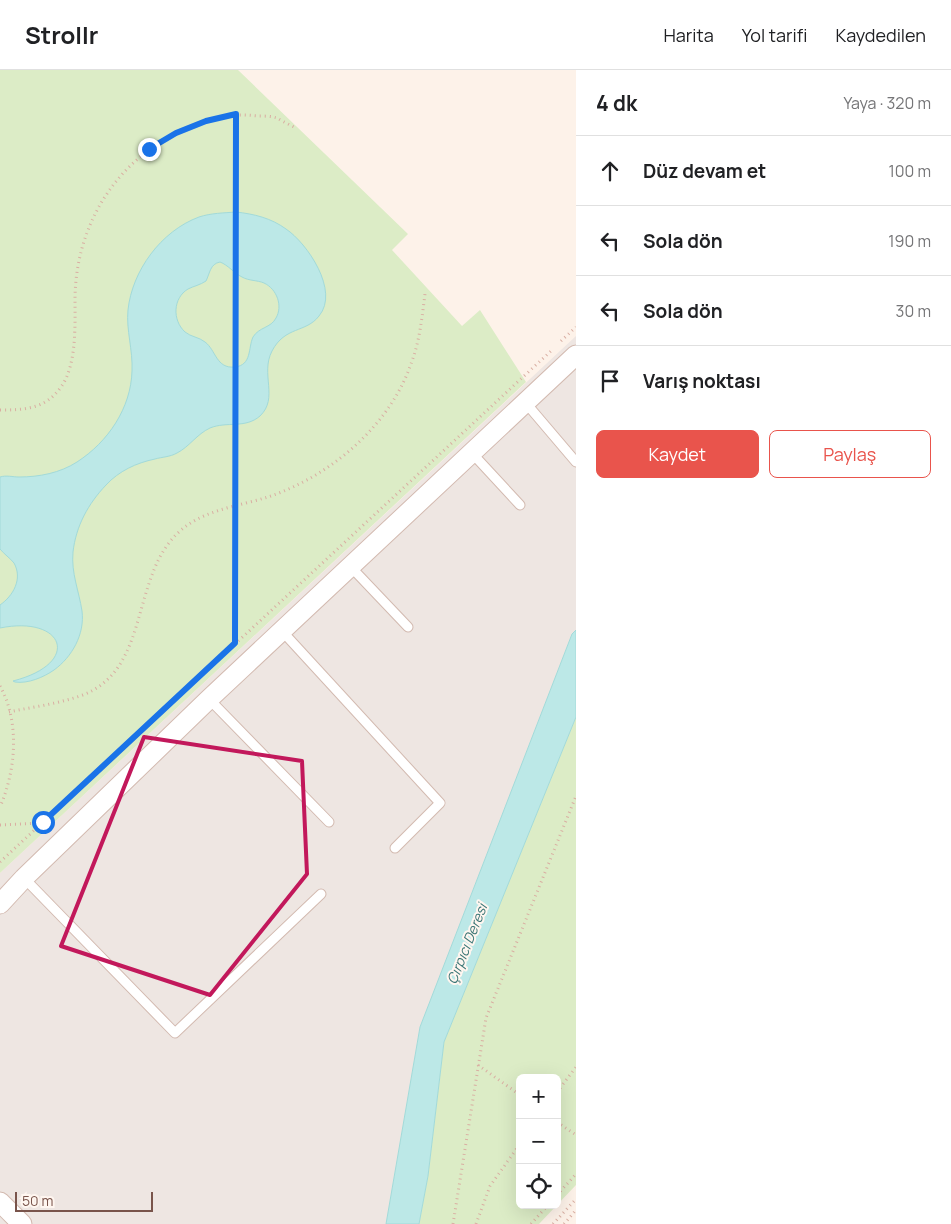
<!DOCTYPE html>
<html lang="tr">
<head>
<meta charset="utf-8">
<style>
	body { margin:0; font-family:Manrope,sans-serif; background:#f6f6f6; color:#202124 }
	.controls { position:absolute; right:15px; bottom:15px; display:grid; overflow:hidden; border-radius:8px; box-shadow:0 5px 20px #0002 }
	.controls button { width:45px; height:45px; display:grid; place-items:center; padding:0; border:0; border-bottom:1px solid #e0e0e0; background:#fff; color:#202124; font:25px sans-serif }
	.scale { position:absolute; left:15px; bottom:12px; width:138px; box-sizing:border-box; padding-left:5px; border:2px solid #79544b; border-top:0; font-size:14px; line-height:18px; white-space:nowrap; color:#79544b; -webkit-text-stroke:4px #fff6f0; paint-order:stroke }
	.stop { position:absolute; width:15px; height:15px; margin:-11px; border:4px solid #1a73e8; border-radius:50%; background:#fff }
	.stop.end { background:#1a73e8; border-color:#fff; box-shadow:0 1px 5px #0008 }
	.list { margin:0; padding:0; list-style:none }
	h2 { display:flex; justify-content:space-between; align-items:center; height:65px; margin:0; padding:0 20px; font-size:21px }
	h2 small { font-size:16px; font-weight:400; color:#757577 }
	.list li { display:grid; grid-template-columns:32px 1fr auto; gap:15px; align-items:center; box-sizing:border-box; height:70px; padding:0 20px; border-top:1px solid #e0e0e0 }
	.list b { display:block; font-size:19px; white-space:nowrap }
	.list em { font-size:16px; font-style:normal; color:#757577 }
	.actions { display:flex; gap:10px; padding:15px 20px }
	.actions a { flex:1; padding:11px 0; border:1px solid #e9544c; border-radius:8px; text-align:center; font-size:18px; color:#e9544c }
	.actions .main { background:#e9544c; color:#fff }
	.icon { flex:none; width:28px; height:28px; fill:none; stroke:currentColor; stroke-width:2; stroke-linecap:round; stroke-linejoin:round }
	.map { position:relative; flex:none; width:576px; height:1154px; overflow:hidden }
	header { display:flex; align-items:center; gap:30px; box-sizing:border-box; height:70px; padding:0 25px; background:#fff; border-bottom:1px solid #e0e0e0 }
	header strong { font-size:24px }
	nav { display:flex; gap:28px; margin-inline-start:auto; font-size:18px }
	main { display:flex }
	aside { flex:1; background:#fff }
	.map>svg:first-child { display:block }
	.industrial { fill:#eee6e2 }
	.green { fill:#dcecc6 }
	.water { fill:#bce8e7; stroke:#a2dad9; fill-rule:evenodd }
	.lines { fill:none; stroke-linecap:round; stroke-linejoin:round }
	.service-casing { stroke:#d3bab0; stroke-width:11 }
	.minor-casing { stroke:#d3bab0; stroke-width:21 }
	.path { stroke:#d9aea2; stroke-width:3; stroke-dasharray:1 4; stroke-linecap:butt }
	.service { stroke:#fff; stroke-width:9 }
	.minor { stroke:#fff; stroke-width:19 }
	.route { stroke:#1a73e8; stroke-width:6 }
	.marked { fill:none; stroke:#c2185b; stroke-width:4; stroke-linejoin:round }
	.labels { text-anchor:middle; stroke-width:4; stroke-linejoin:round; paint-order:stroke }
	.water-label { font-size:14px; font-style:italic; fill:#3b7676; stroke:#fff6f0 }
</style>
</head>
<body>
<header>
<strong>Strollr</strong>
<nav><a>Harita</a><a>Yol tarifi</a><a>Kaydedilen</a></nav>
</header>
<main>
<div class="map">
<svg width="576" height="1154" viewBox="0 0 576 1154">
	<rect width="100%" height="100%" fill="#fdf2e9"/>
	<polygon class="industrial" points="576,266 576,560 572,564 420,957 386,1154 0,1154 0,803"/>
	<g class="green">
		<polygon points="0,0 238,0 408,164 392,180 462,256 480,240 526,312 0,803"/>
		<polygon points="576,647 576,1115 557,1135 557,1008 520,1008 520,1135 557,1135 539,1154 419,1154 428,1106 444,972"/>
	</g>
	<g class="water">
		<path d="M236,142C254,144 271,148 286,159C307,173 340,221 319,246C306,263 285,256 272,281C260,304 279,328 260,346C245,359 227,351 210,358C197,364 189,377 177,383C170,387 162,387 155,389C136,393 119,401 106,415C88,434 76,456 73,482C71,503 79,521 82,541C85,564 72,587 54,600C44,607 28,614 15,612L13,611C83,593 64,545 0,558V535C13,526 23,509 14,493C10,488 4,484 0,479V407C6,405 13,407 19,407C39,407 60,403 77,392C108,372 131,338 132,301C133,280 126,260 128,240C132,201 161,161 199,147C211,143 224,143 236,142ZM220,192C228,195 234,203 242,207C249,211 257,210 264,213C277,219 283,236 276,248C271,258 259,257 253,267C248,278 252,295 235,297C216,299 216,280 205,272C199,267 191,267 185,262C172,250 173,228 188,219C194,216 200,215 206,211C210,203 210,194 220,192Z"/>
		<polygon points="576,560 576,647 444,972 428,1106 419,1154 386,1154 420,957 572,564"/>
	</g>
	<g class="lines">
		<defs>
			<g id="service">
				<polyline points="525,332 576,392"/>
				<polyline points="471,382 520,435"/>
				<polyline points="350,496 408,557"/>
				<polyline points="282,561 440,733 395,778"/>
				<polyline points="209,629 329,752"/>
				<polyline points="24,808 175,963 321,824"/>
			</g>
			<g id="minor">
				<polyline points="0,834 24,808 209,629 576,285"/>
				<polyline points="0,1132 22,1154"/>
			</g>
		</defs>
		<use href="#service" class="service-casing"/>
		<use href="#minor" class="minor-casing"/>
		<g class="path">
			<polyline points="561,271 576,257"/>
			<path d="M0,340C24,340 46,339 61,317C77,295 75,254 75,228C76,153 118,87 188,58C214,47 230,43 258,46C264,46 271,46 277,48C282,51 288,54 294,57"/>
			<polyline points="235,572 236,44"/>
			<path d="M0,616C20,652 16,700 0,737"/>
			<path d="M9,642C32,637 57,634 80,626C152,601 129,506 180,461C203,440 239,436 268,427C331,406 391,355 412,291C420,269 422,247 425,224"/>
			<polyline points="0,755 42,753"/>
			<polyline points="0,792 551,281"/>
			<polyline points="478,995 520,1025"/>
			<polyline points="557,1022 576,997"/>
			<polyline points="557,1052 576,1065"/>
			<polyline points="557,1125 576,1104"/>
			<polyline points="453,1154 486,948 576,726"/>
			<polyline points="476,1154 490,1116 520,1074"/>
			<polyline points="531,1154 548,1135"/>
			<polyline points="553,1154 576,1129"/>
			<polyline points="564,1154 576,1140"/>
		</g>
		<use href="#service" class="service"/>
		<use href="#minor" class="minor"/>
	</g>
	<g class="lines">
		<polyline class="route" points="43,752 235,573 236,44 206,51 176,63 149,79"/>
	</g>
	<path class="marked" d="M144,667L302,691L307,804L210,925L61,876Z"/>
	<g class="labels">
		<g class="water-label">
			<text transform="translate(467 874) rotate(-68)" y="5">Çırpıcı Deresi</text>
		</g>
	</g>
</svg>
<div class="controls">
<button>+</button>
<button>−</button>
<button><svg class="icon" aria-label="locate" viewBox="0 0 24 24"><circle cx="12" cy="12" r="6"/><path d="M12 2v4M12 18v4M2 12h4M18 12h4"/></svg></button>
</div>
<div class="scale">50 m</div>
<div class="stop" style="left:43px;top:752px"></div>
<div class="stop end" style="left:149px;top:79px"></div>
</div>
<aside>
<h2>4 dk<small>Yaya · 320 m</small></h2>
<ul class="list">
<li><svg class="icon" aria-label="ahead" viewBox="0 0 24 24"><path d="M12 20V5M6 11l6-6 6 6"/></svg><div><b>Düz devam et</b></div><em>100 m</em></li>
<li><svg class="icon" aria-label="left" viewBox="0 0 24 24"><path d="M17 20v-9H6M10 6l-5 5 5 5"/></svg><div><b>Sola dön</b></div><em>190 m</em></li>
<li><svg class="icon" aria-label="left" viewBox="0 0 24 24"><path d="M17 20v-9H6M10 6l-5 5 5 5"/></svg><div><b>Sola dön</b></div><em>30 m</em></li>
<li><svg class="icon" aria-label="arrive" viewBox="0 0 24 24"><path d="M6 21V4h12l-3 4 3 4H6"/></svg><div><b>Varış noktası</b></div></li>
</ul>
<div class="actions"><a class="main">Kaydet</a><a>Paylaş</a></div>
</aside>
</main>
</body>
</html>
